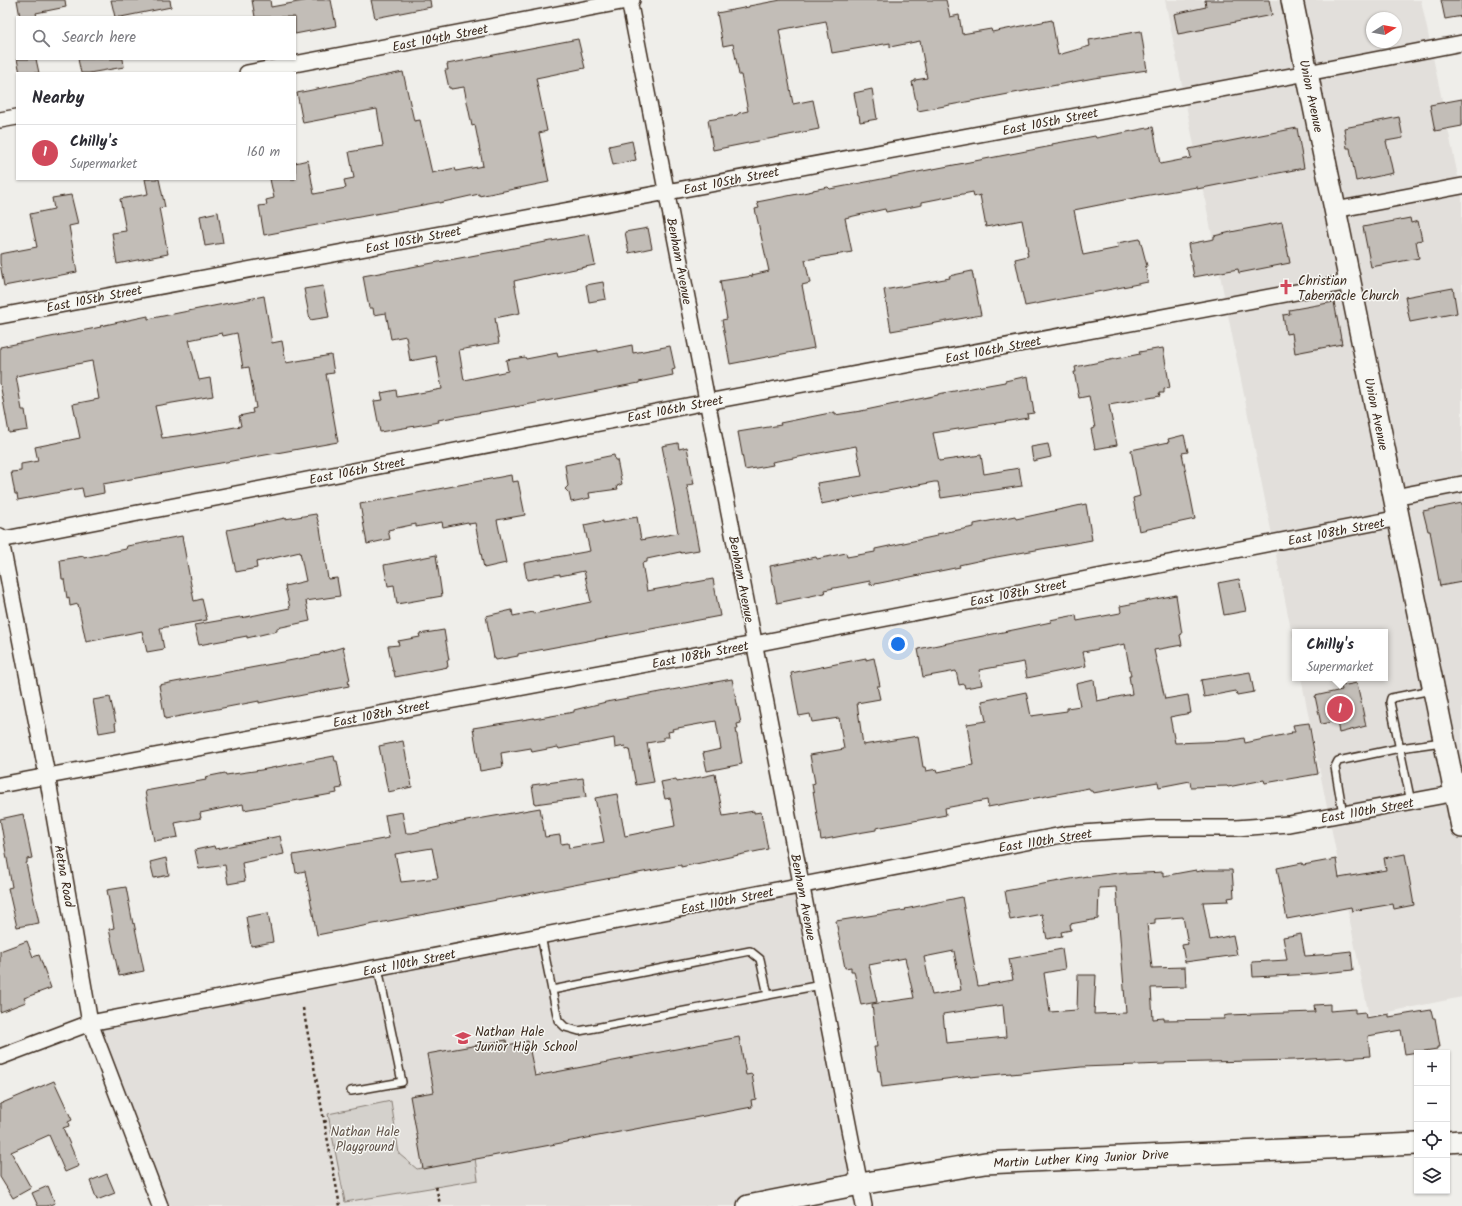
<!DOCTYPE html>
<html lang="en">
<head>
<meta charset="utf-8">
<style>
	body { margin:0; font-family:Kalam,sans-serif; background:#f7f7f7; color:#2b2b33 }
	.controls { position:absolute; right:12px; bottom:12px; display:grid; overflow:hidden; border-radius:0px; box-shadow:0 1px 3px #0004 }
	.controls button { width:36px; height:36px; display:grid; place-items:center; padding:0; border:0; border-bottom:1px solid #e1e1e2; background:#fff; color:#2b2b33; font:20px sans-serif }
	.compass { position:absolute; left:1366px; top:12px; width:36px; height:36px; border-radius:50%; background:#fff; box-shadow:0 1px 3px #0004; rotate:79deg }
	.you { position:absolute; left:898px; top:644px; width:14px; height:14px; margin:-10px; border:3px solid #fff; border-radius:50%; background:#1a73e8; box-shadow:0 0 0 6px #1a73e833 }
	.badge { display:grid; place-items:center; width:26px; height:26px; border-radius:50%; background:#d1495b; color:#fff; font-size:13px; font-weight:700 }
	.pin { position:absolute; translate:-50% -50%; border:2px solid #fff; box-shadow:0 1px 4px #0006 }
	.popup { position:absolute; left:1292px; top:629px; width:96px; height:52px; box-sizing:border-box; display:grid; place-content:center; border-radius:0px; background:#fff; filter:drop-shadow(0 1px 3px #0005); font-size:13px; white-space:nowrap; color:#7c7c81 }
	.popup b { font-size:15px; color:#2b2b33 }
	.popup::after { content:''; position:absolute; left:50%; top:100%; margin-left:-8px; border:8px solid transparent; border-top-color:#fff }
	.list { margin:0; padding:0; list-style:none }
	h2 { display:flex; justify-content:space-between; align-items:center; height:52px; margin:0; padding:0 16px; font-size:17px }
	h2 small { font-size:13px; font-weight:400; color:#7c7c81 }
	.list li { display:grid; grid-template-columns:26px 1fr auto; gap:12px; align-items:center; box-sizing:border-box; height:56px; padding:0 16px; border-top:1px solid #e1e1e2 }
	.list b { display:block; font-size:15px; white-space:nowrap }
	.list p { margin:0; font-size:13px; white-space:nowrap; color:#7c7c81 }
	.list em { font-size:13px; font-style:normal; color:#7c7c81 }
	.icon { flex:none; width:22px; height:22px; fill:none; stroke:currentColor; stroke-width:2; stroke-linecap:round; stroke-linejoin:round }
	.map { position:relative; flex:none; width:1462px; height:1206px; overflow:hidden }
	.search { position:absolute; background:#fff; box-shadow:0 1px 3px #0004; left:16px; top:16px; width:280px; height:44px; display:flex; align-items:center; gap:10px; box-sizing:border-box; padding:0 14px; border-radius:0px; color:#7c7c81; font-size:15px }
	.panel { position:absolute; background:#fff; box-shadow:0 1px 3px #0004; left:16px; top:72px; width:280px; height:108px; border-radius:0px }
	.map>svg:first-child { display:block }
	.built { fill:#e2dfdb; fill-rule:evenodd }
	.green { fill:#d4d1cc; stroke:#887e75 }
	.building { fill:#c2bdb7; stroke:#3b2a1e; fill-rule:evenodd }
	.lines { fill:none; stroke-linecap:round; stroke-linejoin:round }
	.lane-casing { stroke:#3b2a1e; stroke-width:10 }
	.street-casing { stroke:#3b2a1e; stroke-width:18 }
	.secondary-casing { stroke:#3b2a1e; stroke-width:24 }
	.path { stroke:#3b2a1e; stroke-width:2.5; stroke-dasharray:3 3; stroke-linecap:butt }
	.lane { stroke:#f6f6f2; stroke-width:7 }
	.street { stroke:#f6f6f2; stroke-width:15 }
	.secondary { stroke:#f6f6f2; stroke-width:21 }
	.labels { text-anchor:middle; stroke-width:3; stroke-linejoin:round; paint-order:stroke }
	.street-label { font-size:13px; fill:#3b2a1e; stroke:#f6f6f2 }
	.poi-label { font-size:13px; fill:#3b2a1e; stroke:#f6f6f2; text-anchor:start }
	.park-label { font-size:13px; fill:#61544a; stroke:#f6f6f2 }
</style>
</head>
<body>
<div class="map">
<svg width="1462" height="1206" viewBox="0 0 1462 1206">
	<rect width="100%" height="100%" fill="#efeeea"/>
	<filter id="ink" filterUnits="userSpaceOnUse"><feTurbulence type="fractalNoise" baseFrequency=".025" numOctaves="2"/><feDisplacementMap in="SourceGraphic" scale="8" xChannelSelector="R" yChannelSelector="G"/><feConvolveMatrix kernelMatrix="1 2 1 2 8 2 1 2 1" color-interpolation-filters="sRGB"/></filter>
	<g filter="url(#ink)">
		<g class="built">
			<path d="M1165,0H1421L1460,186H1462V997L1369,1016L1301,678H1385V632H1295V650ZM1372,18H1396V42H1372Z"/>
			<polygon points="802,885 860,1184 748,1206 160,1206 90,1023"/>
		</g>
		<polygon class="green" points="391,1101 399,1154 417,1169 475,1158 478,1180 345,1202 328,1114"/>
		<g class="building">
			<polygon points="17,0 65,0 66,7 36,13 37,17 20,17"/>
			<polygon points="111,0 170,0 171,7 121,17 115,17"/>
			<polygon points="252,0 270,0 271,7 309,0 331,0 336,26 295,34 295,17 255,17"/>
			<polygon points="371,0 430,0 431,7 375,18"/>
			<polygon points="781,0 946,0 950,17 959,15 962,34 991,29 992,32 1052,20 1058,55 1090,46 1089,40 1141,31 1147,70 1094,78 918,111 912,82 915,81 915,80 927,78 920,41 890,47 890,43 832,53 826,21 779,30 793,104 813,100 819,129 713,150 708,120 737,115 739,113 748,111 741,75 739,75 733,44 723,46 717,13 749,7 749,6"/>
			<polygon points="1205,0 1269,0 1272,15 1205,28 1205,29 1178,34 1174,14 1206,7"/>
			<polygon points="1441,0 1462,0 1462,16 1445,19"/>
			<polygon points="578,39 585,68 536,78 547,131 539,133 549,182 479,196 479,194 439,203 439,202 264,235 259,206 267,205 266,200 274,198 270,179 295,179 295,163 308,160 314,194 346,188 344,180 354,178 349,152 383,146 377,109 303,123 297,93 403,72 414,121 420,120 432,173 455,168 456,171 483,166 475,125 472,126 464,87 451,89 451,88 449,88 445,70 448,70 447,64"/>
			<polygon points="17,59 36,59 39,73 20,73"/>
			<polygon points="78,59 123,59 124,67 89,73 81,73"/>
			<polygon points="872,89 877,119 860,122 859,115 858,115 854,93"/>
			<polygon points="1462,99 1462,126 1435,131 1430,105"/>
			<polygon points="1399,117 1403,138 1386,141 1393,173 1356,181 1350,148 1347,148 1344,128"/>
			<polygon points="1153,127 1160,164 1191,158 1189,149 1297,128 1304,168 1197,189 1197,187 1144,196 1074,210 1083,255 1118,248 1117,243 1140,239 1147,266 1145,266 1148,282 1025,306 1015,259 1028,256 1027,251 1028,251 1022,220 986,227 980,195 974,197 973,192 922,202 922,205 886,212 885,209 845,218 852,252 805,260 810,283 802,285 814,348 730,364 722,320 727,319 720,281 753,276 752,275 769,271 755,209 759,208 757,202 813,191 813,190 828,187 830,189 1052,146 1052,144 1095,136 1096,138"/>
			<polygon points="632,141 636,160 613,165 609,146"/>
			<polygon points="145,179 159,179 165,207 159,208 168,254 117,264 112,233 126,231 120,199 148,194"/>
			<polygon points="71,195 78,224 69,226 77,272 4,286 0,263 0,254 37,247 30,214 54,209 52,198"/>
			<polygon points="218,212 223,243 205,246 200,216"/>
			<polygon points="1410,218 1411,223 1418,221 1422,240 1416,241 1419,258 1371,267 1363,227"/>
			<polygon points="1282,222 1290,263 1239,273 1238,269 1194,277 1188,244 1214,239 1214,236 1231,232"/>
			<polygon points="648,228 652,248 629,253 625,232"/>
			<polygon points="589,234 595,265 545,275 545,274 514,281 520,313 495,318 499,343 459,350 464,380 508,371 506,360 525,357 526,359 557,353 558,357 598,350 598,352 632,345 633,353 670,346 675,369 672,370 673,375 639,382 639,383 515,407 515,406 438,420 439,422 380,432 374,401 383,400 381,393 396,390 397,397 442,389 436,356 410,361 406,336 391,339 386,313 374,315 373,308 369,308 363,276"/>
			<polygon points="972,271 981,315 891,331 884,290 950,278 949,276"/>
			<polygon points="603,282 606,299 589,302 586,285"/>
			<polygon points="323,286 329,317 310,320 304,289"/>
			<polygon points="1453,288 1457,313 1410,322 1405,297"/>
			<path d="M264,296L272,343L282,341L286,363L331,355L334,373L326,374L338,442L103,484L104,493L84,497L82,488L18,500L17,494H15L11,472L21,471V464L38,461L35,447L80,438L73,404L99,399L92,361L16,376L22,410H25L28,430L9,433L0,383V347L101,327L100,326L148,316V319ZM222,333L223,336L237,333L243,368L249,367L256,408L252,409L253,413L239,416L241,426L191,435V434L162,438L155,406L213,396L210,378L199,380L189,340Z"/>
			<polygon points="1334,302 1342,344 1295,353 1292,333 1286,334 1283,315 1290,314 1289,310"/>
			<polygon points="1163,348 1170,388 1164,389 1164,393 1159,393 1160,396 1109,405 1117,445 1095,449 1091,429 1095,428 1089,396 1079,398 1074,372 1076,372 1075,367 1140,354 1139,352"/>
			<polygon points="1028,376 1034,413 1027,414 1028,418 933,433 939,461 981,455 984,474 1019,468 1022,486 941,498 938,482 934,482 821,504 817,483 862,476 856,446 799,457 772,462 773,465 745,470 738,432 781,425 780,423 835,412 835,415 861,411 938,395 938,394 1005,382 1005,381"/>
			<polygon points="1184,435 1188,452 1182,453 1195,519 1139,531 1133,498 1140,496 1131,450 1169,442 1168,439"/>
			<polygon points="678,443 679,449 687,447 694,484 687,485 699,550 681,553 680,552 647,559 647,562 642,563 647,591 713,579 720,616 518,654 518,656 496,660 495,658 494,658 486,616 512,610 513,616 533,612 533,614 591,602 584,571 560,576 560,574 527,580 524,563 590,551 584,525 603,521 603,523 637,517 641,540 678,533 674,512 675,512 662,446"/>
			<polygon points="1048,444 1051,457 1033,461 1031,447"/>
			<polygon points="614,455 615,460 617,460 622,484 617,486 618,489 589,493 590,498 571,502 569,493 565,489 568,486 565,465"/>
			<polygon points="511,475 512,482 518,481 525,515 497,520 506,563 484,568 475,523 469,524 468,522 443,527 442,522 416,527 416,524 388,530 390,539 367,544 360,504"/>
			<polygon points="1462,503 1462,582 1440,586 1430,531 1428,531 1423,511"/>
			<polygon points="1086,504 1092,540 991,558 959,565 960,567 870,585 870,581 824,590 825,593 777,603 770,566 816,557 817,559 846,553 847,557 875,552 875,549 937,536 937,534 974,527 974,524 1015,516 1016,519"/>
			<polygon points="316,514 320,528 328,579 337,578 340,596 306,601 310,621 277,628 277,631 247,638 247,636 199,645 194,625 240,617 241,618 290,608 285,586 306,581 300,552 256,562 257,568 236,572 227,530 285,518 285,519"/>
			<polygon points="182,536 194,601 202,599 207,620 160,628 164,649 147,652 142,631 86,642 78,604 70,606 69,597 67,598 64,579 62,579 60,560 84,556 84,558 126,549 127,546"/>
			<polygon points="436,555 442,596 397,604 394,585 388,586 384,565"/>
			<polygon points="1239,579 1246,611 1224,615 1218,583"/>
			<polygon points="1176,595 1182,634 1180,635 1182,645 1154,650 1165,699 1188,695 1191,713 1170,717 1175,743 1228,741 1244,738 1245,743 1292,733 1291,732 1295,732 1293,725 1309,723 1318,774 1265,783 1264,780 1228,787 1227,786 1191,787 1190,781 1159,787 1158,782 1093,793 1092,791 1090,791 1089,788 988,807 987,800 945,808 946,815 876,828 876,830 858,833 821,840 812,784 815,783 810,755 844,749 839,718 812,722 810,714 799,716 791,673 866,658 866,660 874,658 880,686 877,686 880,699 857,703 863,745 918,736 923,767 925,767 926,771 937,769 938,772 973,765 967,724 986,721 982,701 1026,692 1031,716 1067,711 1067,708 1080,706 1076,684 1094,680 1097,701 1132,694 1129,676 1131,676 1125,644 1083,652 1086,666 1027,678 1024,662 979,670 982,685 965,688 964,684 959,685 956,671 923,677 918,649 1018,629 1051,622 1050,620 1076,615 1077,621 1120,613 1121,612 1120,606"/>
			<polygon points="444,630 449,660 447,660 448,667 395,677 394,671 393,671 388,646 399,645 398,641 420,637 419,634"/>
			<polygon points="343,647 350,680 348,680 349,686 293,697 293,696 259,703 259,701 165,719 159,685 320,655 320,654"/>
			<polygon points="1250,672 1254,692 1237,695 1236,691 1204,697 1201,680"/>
			<polygon points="732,679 741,723 737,724 738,729 736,729 742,764 707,771 703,753 721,749 716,721 672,729 673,731 668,732 669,737 664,737 664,740 647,743 654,782 636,785 629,749 626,750 625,746 615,748 614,738 559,749 558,747 532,752 531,748 501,753 503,767 480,771 473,728 534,718 534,719 574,712 574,710 606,702"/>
			<polygon points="1357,683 1366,726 1339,733 1337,721 1321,724 1315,696 1342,690 1341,686"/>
			<polygon points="110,697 116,723 115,723 116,730 99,733 93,700"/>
			<polygon points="403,741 412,787 388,792 379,746"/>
			<polygon points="334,756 335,761 337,761 342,788 336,789 337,793 244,810 243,804 200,813 201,818 175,823 178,837 154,841 145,791 206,780 205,777 225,773 226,775 261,770"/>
			<path d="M715,774L723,816L754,811V813L761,812L768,849L681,867V865L574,885L317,935L305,871L296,873L293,855L389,838L385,815L402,812L406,833H412L461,822L540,808L545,837L560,835L561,844L568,843L569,848L604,842L595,798L617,794L625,836L675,826L670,798L665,799L661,782L676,779L677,782ZM432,848L438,878L401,882L395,854Z"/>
			<polygon points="583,778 586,797 535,804 532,785"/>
			<polygon points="23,814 32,858 27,859 27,863 26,863 39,923 17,927 8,888 12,887 0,819"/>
			<polygon points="280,836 284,854 242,863 245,881 228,884 225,865 199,869 195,850 214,846 215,849"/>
			<polygon points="1405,854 1414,905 1394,909 1393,904 1352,911 1351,907 1287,919 1277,868 1302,863 1303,865 1336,859 1339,878 1386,870 1384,858"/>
			<polygon points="166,858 169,875 154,878 150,862"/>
			<path d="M1196,870V872L1205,870H1232L1234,897L1228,898L1229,901L1203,902L1210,940L1233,935L1237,955L1185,962L1182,945L1188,944L1183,917L1155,919V923L1147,924L1152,968L1185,967L1186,987L1151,988L1153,1019L1164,1018V1020L1224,1019V1016L1228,1015L1315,1012L1314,1005L1330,1004V1011L1355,1009V1013L1365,1012L1366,1018L1389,1014V1017L1431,1010L1433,1018H1435L1440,1047H1437V1049L1405,1054L1401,1030L1368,1036L1370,1056L1346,1058V1057L1294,1060L1165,1063V1064L1081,1067L1011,1074V1073L970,1077V1076L882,1087L880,1071H878L874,1047H877L872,1004L914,998L905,958L869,965L877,1002L861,1005L854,971H851V967L845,968L836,921L906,910L905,909L962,897L978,986L1013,980L1009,959L1062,949L1065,969L1044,973L1050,1012L1077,1010L1078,975H1096L1094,1014L1126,1013L1116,887L1099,888L1098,919L1070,924L1071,930L1061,932L1062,936L1047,939L1042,914L1010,920L1005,891L1087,876V877L1126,872V874L1163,872V876ZM954,951L961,990L932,995L924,957ZM1003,1005L1006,1037L946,1043L943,1014Z"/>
			<polygon points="126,887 133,924 134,923 144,971 119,976 109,929 114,928 107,890"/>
			<polygon points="268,913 273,942 251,946 246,917"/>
			<polygon points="1301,934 1305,956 1333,954 1333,953 1351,951 1353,970 1315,974 1253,977 1252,962 1287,960 1283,937"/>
			<polygon points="27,941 33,957 39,955 51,988 24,998 26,1002 0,1012 0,951"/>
			<polygon points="739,1037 746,1075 752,1074 756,1099 751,1100 752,1107 423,1169 410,1096 434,1092 427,1054 506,1040 507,1045 528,1041 535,1076"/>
			<polygon points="54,1081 72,1120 68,1122 69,1126 63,1128 79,1166 65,1172 49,1135 11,1152 31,1188 13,1198 0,1177 0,1104"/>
			<polygon points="107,1174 115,1193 97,1200 90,1181"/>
			<polygon points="48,1186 55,1203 47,1206 38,1206 32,1193"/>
		</g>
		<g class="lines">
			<defs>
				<g id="lane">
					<polyline points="1411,802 1390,702 1391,698 1432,690"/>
					<polyline points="1343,814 1335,767 1338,761 1400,748 1442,742"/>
					<polyline points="541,936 558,1020 565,1027 579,1031 821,985"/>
					<polyline points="552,990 750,951 760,959 768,995"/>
					<polyline points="351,1091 402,1082 378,968"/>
				</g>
				<g id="street">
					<polyline points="629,0 864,1206"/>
					<polyline points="247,73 632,0"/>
					<polyline points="0,120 17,117"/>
					<polyline points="1335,210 1462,186"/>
					<polyline points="0,316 1307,73 1462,43"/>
					<polyline points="1394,497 1462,484"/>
					<polyline points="0,536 47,775 90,1023 160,1206"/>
					<polyline points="0,540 707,402 1350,282"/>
					<polyline points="0,785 754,644 1399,518"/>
					<polyline points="0,1057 90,1023 1067,834 1157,828 1236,828 1289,824 1462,792"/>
				</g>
				<g id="secondary">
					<polyline points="1292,0 1462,827"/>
					<polyline points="1447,1142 1462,1141"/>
					<polyline points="748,1206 860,1184 985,1163 1417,1144"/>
				</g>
			</defs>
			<use href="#lane" class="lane-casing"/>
			<use href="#street" class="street-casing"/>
			<use href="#secondary" class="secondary-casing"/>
			<g class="path">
				<polyline points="303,1008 340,1206"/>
				<polyline points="324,1122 329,1120"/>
				<polyline points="436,1187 440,1204"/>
			</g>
			<use href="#lane" class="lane"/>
			<use href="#street" class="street"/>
			<use href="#secondary" class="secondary"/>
		</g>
	</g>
	<defs>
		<symbol id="church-bare" viewBox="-9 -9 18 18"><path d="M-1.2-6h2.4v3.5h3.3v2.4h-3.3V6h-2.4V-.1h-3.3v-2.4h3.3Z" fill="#d1495b" stroke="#f6f6f2" stroke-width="2.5" paint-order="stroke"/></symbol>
		<symbol id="school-bare" viewBox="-9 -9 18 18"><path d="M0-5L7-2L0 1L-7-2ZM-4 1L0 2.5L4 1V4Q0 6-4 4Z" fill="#d1495b" stroke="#f6f6f2" stroke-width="2.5" paint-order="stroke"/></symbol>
	</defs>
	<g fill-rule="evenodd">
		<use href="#church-bare" x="1275" y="276" width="22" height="22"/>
		<use href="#school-bare" x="452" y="1027" width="22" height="22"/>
	</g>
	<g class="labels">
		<g class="street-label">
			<text transform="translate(440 37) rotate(-11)" y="5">East 104th Street</text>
			<text transform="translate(1312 96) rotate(78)" y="5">Union Avenue</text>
			<text transform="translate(1050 121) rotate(-11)" y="5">East 105th Street</text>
			<text transform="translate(731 180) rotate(-11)" y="5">East 105th Street</text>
			<text transform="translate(413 239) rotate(-11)" y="5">East 105th Street</text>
			<text transform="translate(680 261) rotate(79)" y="5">Benham Avenue</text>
			<text transform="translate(94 298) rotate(-11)" y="5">East 105th Street</text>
			<text transform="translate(993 349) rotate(-11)" y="5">East 106th Street</text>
			<text transform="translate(675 408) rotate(-11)" y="5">East 106th Street</text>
			<text transform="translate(1377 414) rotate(78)" y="5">Union Avenue</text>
			<text transform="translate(357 470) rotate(-11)" y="5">East 106th Street</text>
			<text transform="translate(1336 531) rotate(-11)" y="5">East 108th Street</text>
			<text transform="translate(742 579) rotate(79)" y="5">Benham Avenue</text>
			<text transform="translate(1018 592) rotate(-11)" y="5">East 108th Street</text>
			<text transform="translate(700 654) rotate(-11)" y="5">East 108th Street</text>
			<text transform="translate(381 713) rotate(-11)" y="5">East 108th Street</text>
			<text transform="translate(1367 810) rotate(-10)" y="5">East 110th Street</text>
			<text transform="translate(1045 840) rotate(-9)" y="5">East 110th Street</text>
			<text transform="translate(65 876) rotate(80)" y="5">Aetna Road</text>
			<text transform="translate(804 897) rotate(79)" y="5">Benham Avenue</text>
			<text transform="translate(727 900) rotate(-11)" y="5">East 110th Street</text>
			<text transform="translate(409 962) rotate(-11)" y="5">East 110th Street</text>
			<text transform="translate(1081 1158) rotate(-3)" y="5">Martin Luther King Junior Drive</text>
		</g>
		<g class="poi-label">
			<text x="1298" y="285">Christian<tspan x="1298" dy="15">Tabernacle Church</tspan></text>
			<text x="475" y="1036">Nathan Hale<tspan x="475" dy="15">Junior High School</tspan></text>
		</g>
		<g class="park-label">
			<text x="365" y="1136">Nathan Hale<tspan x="365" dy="15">Playground</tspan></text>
		</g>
	</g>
</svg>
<div class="controls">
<button>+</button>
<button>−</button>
<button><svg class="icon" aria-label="locate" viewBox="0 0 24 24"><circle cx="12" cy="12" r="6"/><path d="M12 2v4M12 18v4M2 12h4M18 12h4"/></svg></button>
<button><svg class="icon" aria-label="layers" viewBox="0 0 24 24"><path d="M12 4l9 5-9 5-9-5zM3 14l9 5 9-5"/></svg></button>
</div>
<svg class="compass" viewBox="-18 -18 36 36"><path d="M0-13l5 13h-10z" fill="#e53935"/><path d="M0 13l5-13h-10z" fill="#7c7c81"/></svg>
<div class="you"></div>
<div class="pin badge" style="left:1340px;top:709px">1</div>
<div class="popup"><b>Chilly's</b>Supermarket</div>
<div class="search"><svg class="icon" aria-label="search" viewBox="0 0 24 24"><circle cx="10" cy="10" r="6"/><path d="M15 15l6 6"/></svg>Search here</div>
<section class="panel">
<h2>Nearby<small></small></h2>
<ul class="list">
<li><span class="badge">1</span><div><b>Chilly's</b><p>Supermarket</p></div><em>160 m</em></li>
</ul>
</section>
</div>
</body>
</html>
